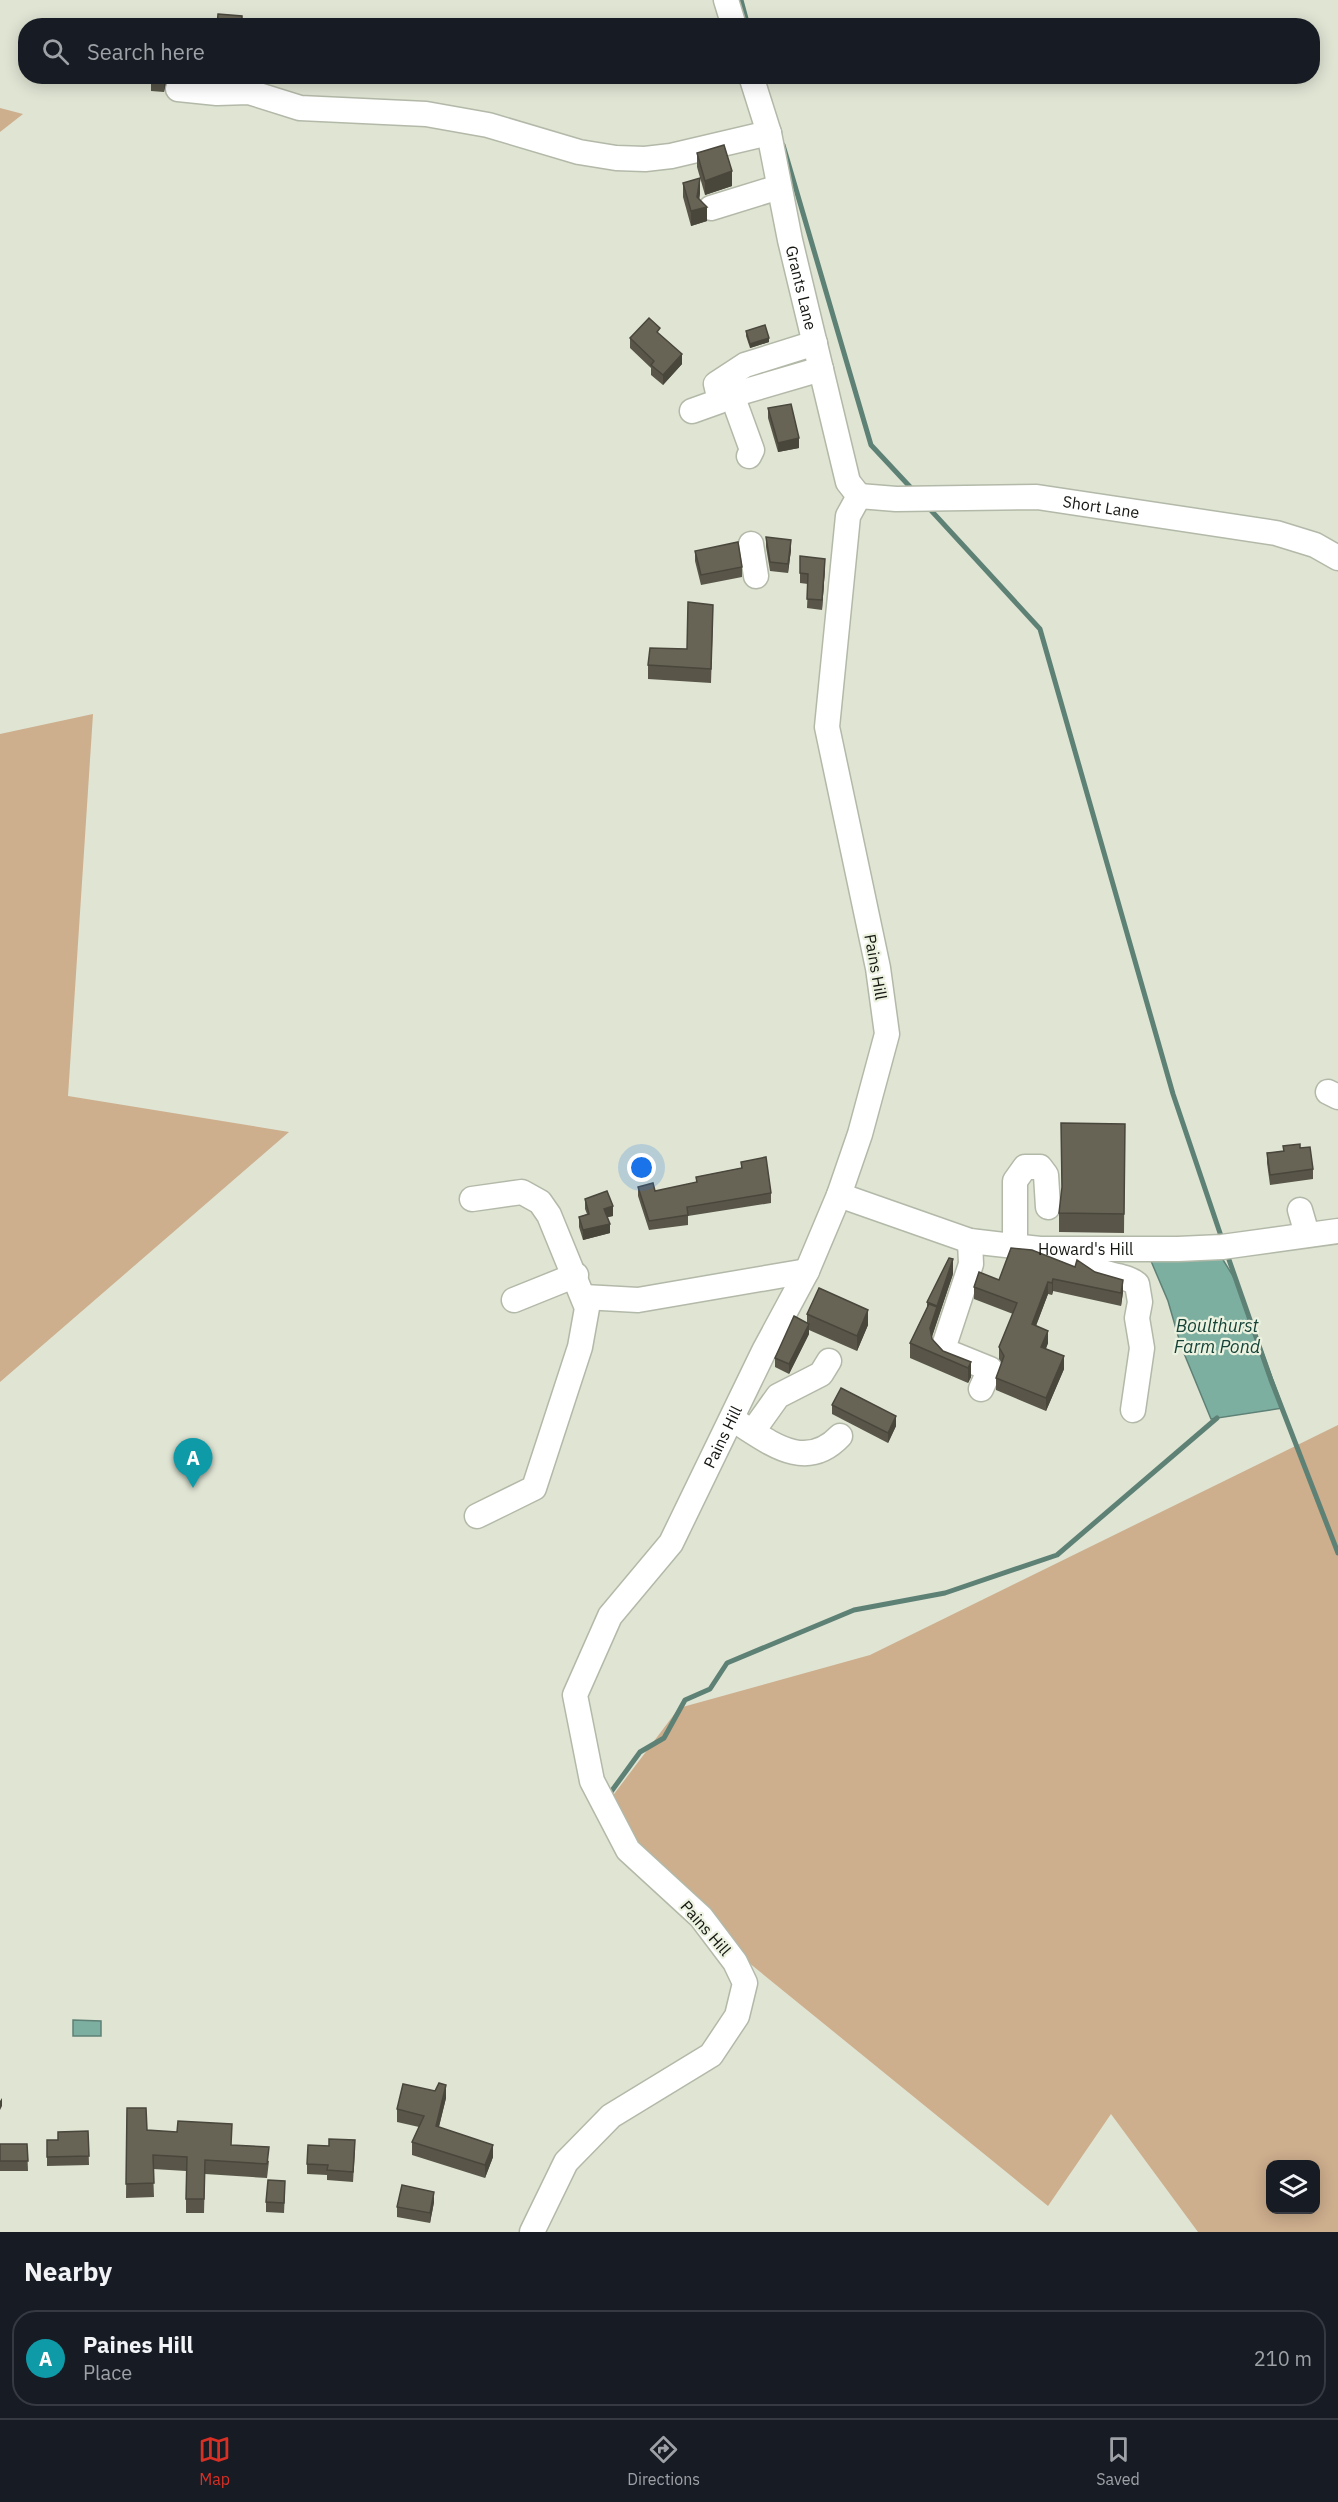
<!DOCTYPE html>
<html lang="en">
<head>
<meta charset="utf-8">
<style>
	body { margin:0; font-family:"IBM Plex Sans",sans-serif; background:#242831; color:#f1f3f6 }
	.controls { position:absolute; right:18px; bottom:18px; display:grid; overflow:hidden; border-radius:12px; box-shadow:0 3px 15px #0003 }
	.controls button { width:54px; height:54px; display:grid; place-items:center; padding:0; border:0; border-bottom:2px solid #363941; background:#171b24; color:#f1f3f6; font:30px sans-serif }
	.you { position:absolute; left:642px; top:1168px; width:21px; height:21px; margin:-15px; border:4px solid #fff; border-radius:50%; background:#1a73e8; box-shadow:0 0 0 9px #1a73e833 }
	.badge { display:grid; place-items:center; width:39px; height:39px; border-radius:50%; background:#d93025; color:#fff; font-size:20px; font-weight:700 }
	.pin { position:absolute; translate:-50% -50px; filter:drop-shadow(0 2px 3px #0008) }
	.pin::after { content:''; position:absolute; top:32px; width:21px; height:18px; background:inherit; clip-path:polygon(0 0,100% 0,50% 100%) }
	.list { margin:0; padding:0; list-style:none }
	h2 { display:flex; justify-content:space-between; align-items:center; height:78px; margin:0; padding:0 24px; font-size:26px }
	h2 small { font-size:20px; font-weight:400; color:#9ea1a6 }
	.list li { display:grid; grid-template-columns:39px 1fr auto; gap:18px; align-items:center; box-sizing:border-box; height:96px; margin:0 12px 12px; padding:0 12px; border:2px solid #363941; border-radius:24px }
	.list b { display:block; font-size:22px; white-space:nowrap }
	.list p { margin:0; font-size:20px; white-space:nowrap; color:#9ea1a6 }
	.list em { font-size:20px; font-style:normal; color:#9ea1a6 }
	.icon { flex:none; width:33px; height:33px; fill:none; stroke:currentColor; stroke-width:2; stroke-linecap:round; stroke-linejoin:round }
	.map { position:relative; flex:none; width:1338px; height:2232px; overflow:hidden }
	.search { position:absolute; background:#171b24; box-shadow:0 3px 15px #0003; left:18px; right:18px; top:18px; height:66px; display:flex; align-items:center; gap:15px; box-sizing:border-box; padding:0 21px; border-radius:24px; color:#9ea1a6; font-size:22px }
	.sheet { height:186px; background:#171b24 }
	nav { display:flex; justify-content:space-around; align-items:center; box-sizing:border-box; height:84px; border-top:2px solid #363941; background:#171b24; font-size:16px; color:#9ea1a6 }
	nav a { display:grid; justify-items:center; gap:3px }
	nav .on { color:#d93025 }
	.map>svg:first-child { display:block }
	.forest { fill:#cdae8d; fill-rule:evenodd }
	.water { fill:#7dafa1; stroke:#5e8176; stroke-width:1.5 }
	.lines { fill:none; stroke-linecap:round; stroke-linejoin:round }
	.stream { stroke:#5e8176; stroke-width:5 }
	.minor-casing { stroke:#b3b9a8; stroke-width:27 }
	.minor { stroke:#fff; stroke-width:24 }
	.wall { fill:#595649 }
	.shaded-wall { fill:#49463c }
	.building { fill:#686455; stroke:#49463c; stroke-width:1.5 }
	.labels { text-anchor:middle; stroke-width:4.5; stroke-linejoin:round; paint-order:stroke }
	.street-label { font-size:16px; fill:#141610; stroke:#ecf2e0 }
	.water-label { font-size:18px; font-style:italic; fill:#164338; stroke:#ecf2e0 }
</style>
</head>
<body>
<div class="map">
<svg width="1338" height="2232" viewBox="0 0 1338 2232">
	<rect width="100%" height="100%" fill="#dfe4d3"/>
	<g class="forest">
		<polygon points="0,108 23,114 0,132"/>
		<polygon points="93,714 68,1096 289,1132 0,1382 0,734"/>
		<path d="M1338,1425V2232H1198L1111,2114L1048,2206L716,1936L605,1806L679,1708L870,1655ZM1270,2164H1316V2210H1270Z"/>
	</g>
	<g class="water">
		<polygon points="1220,1255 1238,1284 1283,1408 1211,1419 1181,1346 1168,1301 1151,1261"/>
		<polygon points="73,2020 101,2021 101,2036 73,2036"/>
	</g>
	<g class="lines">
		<g class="stream">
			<polyline points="741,0 748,26"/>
			<polyline points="783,145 871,445 913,490"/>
			<polyline points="927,506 1040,629 1173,1094 1222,1239"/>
			<polyline points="1227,1254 1271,1380 1338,1553"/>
			<polyline points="608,1796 640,1752 664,1738 685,1700 710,1689 727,1663 854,1610 945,1593 1057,1555 1217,1418"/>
		</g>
		<defs>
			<g id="minor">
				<polyline points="726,0 734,26"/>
				<path id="s1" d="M751,76L769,133L790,240L848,482L859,496"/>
				<polyline points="178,89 217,93 249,92 300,108 426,114 488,125 579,152 616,158 645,159 671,156 769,133"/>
				<polyline points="711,208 779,187"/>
				<polyline points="692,411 720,401 716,384 745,365 815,343"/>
				<polyline points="749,456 752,450 732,395 821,369"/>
				<path id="s2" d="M859,496L896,499L1037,497L1276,533L1315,545L1338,558"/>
				<polyline points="751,544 756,576"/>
				<polyline points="1328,1092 1338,1097"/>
				<path id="s3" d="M839,1195L970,1241L1040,1249H1178L1222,1247L1338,1231"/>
				<polyline points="472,1199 522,1192 540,1202 549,1215 587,1308 580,1347 534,1488 477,1516"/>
				<polyline points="1300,1210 1307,1234"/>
				<polyline points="970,1241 971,1264 944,1346 948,1352 990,1369 981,1389"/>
				<polyline points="1015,1247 1015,1181 1025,1167 1040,1167 1046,1175 1048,1207"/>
				<path d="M1068,1251C1081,1256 1089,1265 1101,1271C1113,1277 1126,1275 1137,1284L1140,1302L1137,1318L1142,1348L1133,1410"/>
				<polyline points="584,1297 638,1300 807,1271"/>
				<polyline points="514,1300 576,1275"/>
				<path d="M732,1419C767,1440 804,1474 840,1436"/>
				<polyline points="753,1431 778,1396 821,1374 829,1361"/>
				<path id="s4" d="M532,2232L566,2162L611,2116L711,2055L737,2016L745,1983L735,1962L701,1917L628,1850L592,1781L575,1695L610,1616L671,1543L764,1351L807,1271L839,1195L860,1134L887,1034L878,968L827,727L848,516L859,496"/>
			</g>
		</defs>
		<use href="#minor" class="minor-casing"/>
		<use href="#minor" class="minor"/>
	</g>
	<g class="wall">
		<polygon points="167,76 164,92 151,91 151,81"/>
		<polygon points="697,153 732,186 705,195 697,167"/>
		<polygon points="683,183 700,193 699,199 707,221 691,226 683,197"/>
		<polygon points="746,331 769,342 750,348 746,336"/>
		<polygon points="660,335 682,364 663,385 651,375 651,368 630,348 630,338"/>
		<polygon points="768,408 799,448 778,452 768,418"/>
		<polygon points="766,537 791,550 788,573 770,571 766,547"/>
		<polygon points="695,551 742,567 742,577 701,585 695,561"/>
		<polygon points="800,556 825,568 822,610 807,608 808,584 800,583"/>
		<polygon points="713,619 711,683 648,679 648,665 687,649"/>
		<polygon points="1061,1123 1125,1124 1124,1233 1059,1232 1059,1213 1062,1190"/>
		<polygon points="1283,1146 1300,1148 1313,1169 1313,1179 1270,1185 1267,1163 1267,1153 1283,1151"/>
		<polygon points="741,1162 771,1193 771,1203 688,1216 688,1225 649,1230 638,1196 638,1187 655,1191 696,1183 696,1177 741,1168"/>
		<polygon points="585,1199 613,1216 607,1217 610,1233 583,1240 579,1227 579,1217 587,1214 585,1209"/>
		<polygon points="1075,1267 1095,1272 1123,1292 1121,1306 1053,1291 1052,1295 1048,1294 1036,1326 1048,1343 1046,1349 1064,1369 1046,1411 996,1390 996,1378 1002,1363 999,1359 999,1347 1013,1314 974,1299 974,1287 999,1280"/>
		<polygon points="953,1274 932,1337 932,1339 943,1351 971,1362 971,1377 968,1383 910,1358 910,1343 927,1308 927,1302"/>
		<polygon points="807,1314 868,1325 857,1351 809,1330 809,1334 789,1374 775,1367 775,1358 807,1323"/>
		<polygon points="832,1405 896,1426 888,1443 832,1414"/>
		<polygon points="446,2098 439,2127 493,2157 485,2178 412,2155 412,2142 419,2127 397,2122 397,2109"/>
		<polygon points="127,2108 147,2130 232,2145 269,2161 267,2178 205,2174 204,2213 186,2213 186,2171 153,2169 154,2197 126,2198"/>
		<polygon points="88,2131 89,2165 47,2166 47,2140 58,2140"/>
		<polygon points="0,2144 27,2144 28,2171 0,2171"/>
		<polygon points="355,2150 353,2182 327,2180 327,2175 307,2174 307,2164"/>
		<polygon points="285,2191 284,2213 266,2212 266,2202"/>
		<polygon points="434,2202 430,2223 397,2217 397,2207"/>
	</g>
	<g class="shaded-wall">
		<polygon points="165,76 167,76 164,92 164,82"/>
		<polygon points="732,171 732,186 705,195 705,181"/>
		<polygon points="700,178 700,193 698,209 707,207 707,221 691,226 691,211 697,197"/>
		<polygon points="769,338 769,342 750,348 750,344"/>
		<polygon points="682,354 682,364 663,385 663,375"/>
		<polygon points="799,438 799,448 778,452 778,443"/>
		<polygon points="791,540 791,550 788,573 788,564"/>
		<polygon points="825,559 825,568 822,610 822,600"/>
		<polygon points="613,1206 613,1216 604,1218 604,1209"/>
		<polygon points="610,1224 610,1233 583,1240 583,1230"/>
		<polygon points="953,1259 953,1274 937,1321 937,1306"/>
		<polygon points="1053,1279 1053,1291 1052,1295 1052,1283"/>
		<polygon points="1123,1280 1123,1292 1121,1306 1121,1293"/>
		<polygon points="1048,1282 1048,1294 1032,1336 1032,1324"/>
		<polygon points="937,1307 937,1321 930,1342 930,1328"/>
		<polygon points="868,1310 868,1325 857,1351 857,1336"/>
		<polygon points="809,1324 809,1334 789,1374 789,1364"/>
		<polygon points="1048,1331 1048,1343 1041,1359 1041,1347"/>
		<polygon points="1064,1356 1064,1369 1046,1411 1046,1398"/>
		<polygon points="971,1362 971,1377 968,1383 968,1368"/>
		<polygon points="896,1416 896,1426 888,1443 888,1433"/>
		<polygon points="446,2085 446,2098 436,2138 436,2126"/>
		<polygon points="2,2098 2,2106 0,2110 0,2101"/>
		<polygon points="493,2145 493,2157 485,2178 485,2165"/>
		<polygon points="434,2192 434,2202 430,2223 430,2213"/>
	</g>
	<g class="building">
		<polygon points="218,14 242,16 242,25 247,26 217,26"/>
		<polygon points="151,76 165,76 164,82 151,81"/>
		<polygon points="724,145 732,171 705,181 697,153"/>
		<polygon points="700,178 697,197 707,207 691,211 683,183"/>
		<polygon points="649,318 660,328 657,332 682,354 663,375 651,365 654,361 630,338"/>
		<polygon points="765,325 769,338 750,344 746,331"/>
		<polygon points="791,404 799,438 778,443 768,408"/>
		<polygon points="766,537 791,540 788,564 770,562"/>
		<polygon points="738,542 742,567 701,575 695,551"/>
		<polygon points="800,556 825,559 822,600 807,599 808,574 800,573"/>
		<polygon points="688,602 713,605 711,669 648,665 650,648 687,649"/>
		<polygon points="1061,1123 1125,1124 1124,1214 1059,1213 1062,1187"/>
		<polygon points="1300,1144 1300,1148 1310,1147 1313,1169 1270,1175 1267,1153 1284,1151 1283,1146"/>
		<polygon points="766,1157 771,1193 687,1207 688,1215 649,1221 638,1187 653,1183 655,1191 697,1182 696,1177 742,1168 741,1162"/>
		<polygon points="607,1191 613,1206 604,1209 610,1224 583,1230 579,1217 589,1214 585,1199"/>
		<polygon points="1011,1248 1032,1250 1075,1267 1077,1260 1095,1272 1123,1280 1121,1293 1053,1279 1052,1283 1048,1282 1032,1324 1048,1331 1041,1347 1064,1356 1046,1398 996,1378 1004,1356 999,1347 1017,1303 974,1287 979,1272 999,1280"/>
		<polygon points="949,1258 953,1259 937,1306 927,1302"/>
		<polygon points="819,1288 868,1310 857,1336 807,1314"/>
		<polygon points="929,1304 937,1307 930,1328 932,1339 943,1351 971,1362 968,1368 910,1343"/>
		<polygon points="794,1316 809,1324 789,1364 775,1358"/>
		<polygon points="841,1388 896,1416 888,1433 832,1405"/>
		<polygon points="439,2083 446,2085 436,2126 493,2145 485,2165 412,2142 424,2116 397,2109 403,2084 435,2091"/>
		<polygon points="127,2108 146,2108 147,2130 177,2132 178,2121 232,2124 231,2145 269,2147 267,2164 205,2160 204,2199 186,2199 187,2157 153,2155 154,2183 126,2184"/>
		<polygon points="88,2131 89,2156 47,2157 47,2140 58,2140 58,2132"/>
		<polygon points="329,2139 355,2140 353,2172 327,2170 328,2165 307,2164 308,2145 329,2146"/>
		<polygon points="0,2144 27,2144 28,2161 0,2161"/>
		<polygon points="268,2180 285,2181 284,2203 266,2202"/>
		<polygon points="402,2185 434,2192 430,2213 397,2207"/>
	</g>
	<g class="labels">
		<g class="street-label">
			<text dy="6" stroke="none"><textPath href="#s1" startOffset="218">Grants Lane</textPath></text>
			<text dy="6" stroke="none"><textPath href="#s2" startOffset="243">Short Lane</textPath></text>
			<text transform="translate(876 967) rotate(80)" y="6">Pains Hill</text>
			<text dy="6" stroke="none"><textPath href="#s3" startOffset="255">Howard's Hill</textPath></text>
			<text dy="6" stroke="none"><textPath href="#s4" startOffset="984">Pains Hill</textPath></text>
			<text transform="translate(706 1928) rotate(49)" y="6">Pains Hill</text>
		</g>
		<g class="water-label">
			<text x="1217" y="1332">Boulthurst<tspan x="1217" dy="21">Farm Pond</tspan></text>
		</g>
	</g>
</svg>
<div class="controls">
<button><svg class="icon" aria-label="layers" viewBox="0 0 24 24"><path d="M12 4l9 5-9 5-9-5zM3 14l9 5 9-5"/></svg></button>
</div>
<div class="you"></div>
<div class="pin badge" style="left:193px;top:1488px;background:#0f9aa8">A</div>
<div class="search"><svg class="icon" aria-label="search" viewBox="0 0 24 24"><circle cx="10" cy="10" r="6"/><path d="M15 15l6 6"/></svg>Search here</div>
</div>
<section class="sheet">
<h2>Nearby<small></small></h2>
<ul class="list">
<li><span class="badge" style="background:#0f9aa8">A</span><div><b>Paines Hill</b><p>Place</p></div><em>210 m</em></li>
</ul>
</section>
<nav>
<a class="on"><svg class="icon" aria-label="map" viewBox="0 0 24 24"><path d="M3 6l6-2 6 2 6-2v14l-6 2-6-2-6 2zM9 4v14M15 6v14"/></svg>Map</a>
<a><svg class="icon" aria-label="directions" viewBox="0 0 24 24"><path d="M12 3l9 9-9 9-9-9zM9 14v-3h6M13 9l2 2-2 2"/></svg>Directions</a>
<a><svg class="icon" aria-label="saved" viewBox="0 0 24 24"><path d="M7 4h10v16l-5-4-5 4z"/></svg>Saved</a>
</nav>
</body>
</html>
